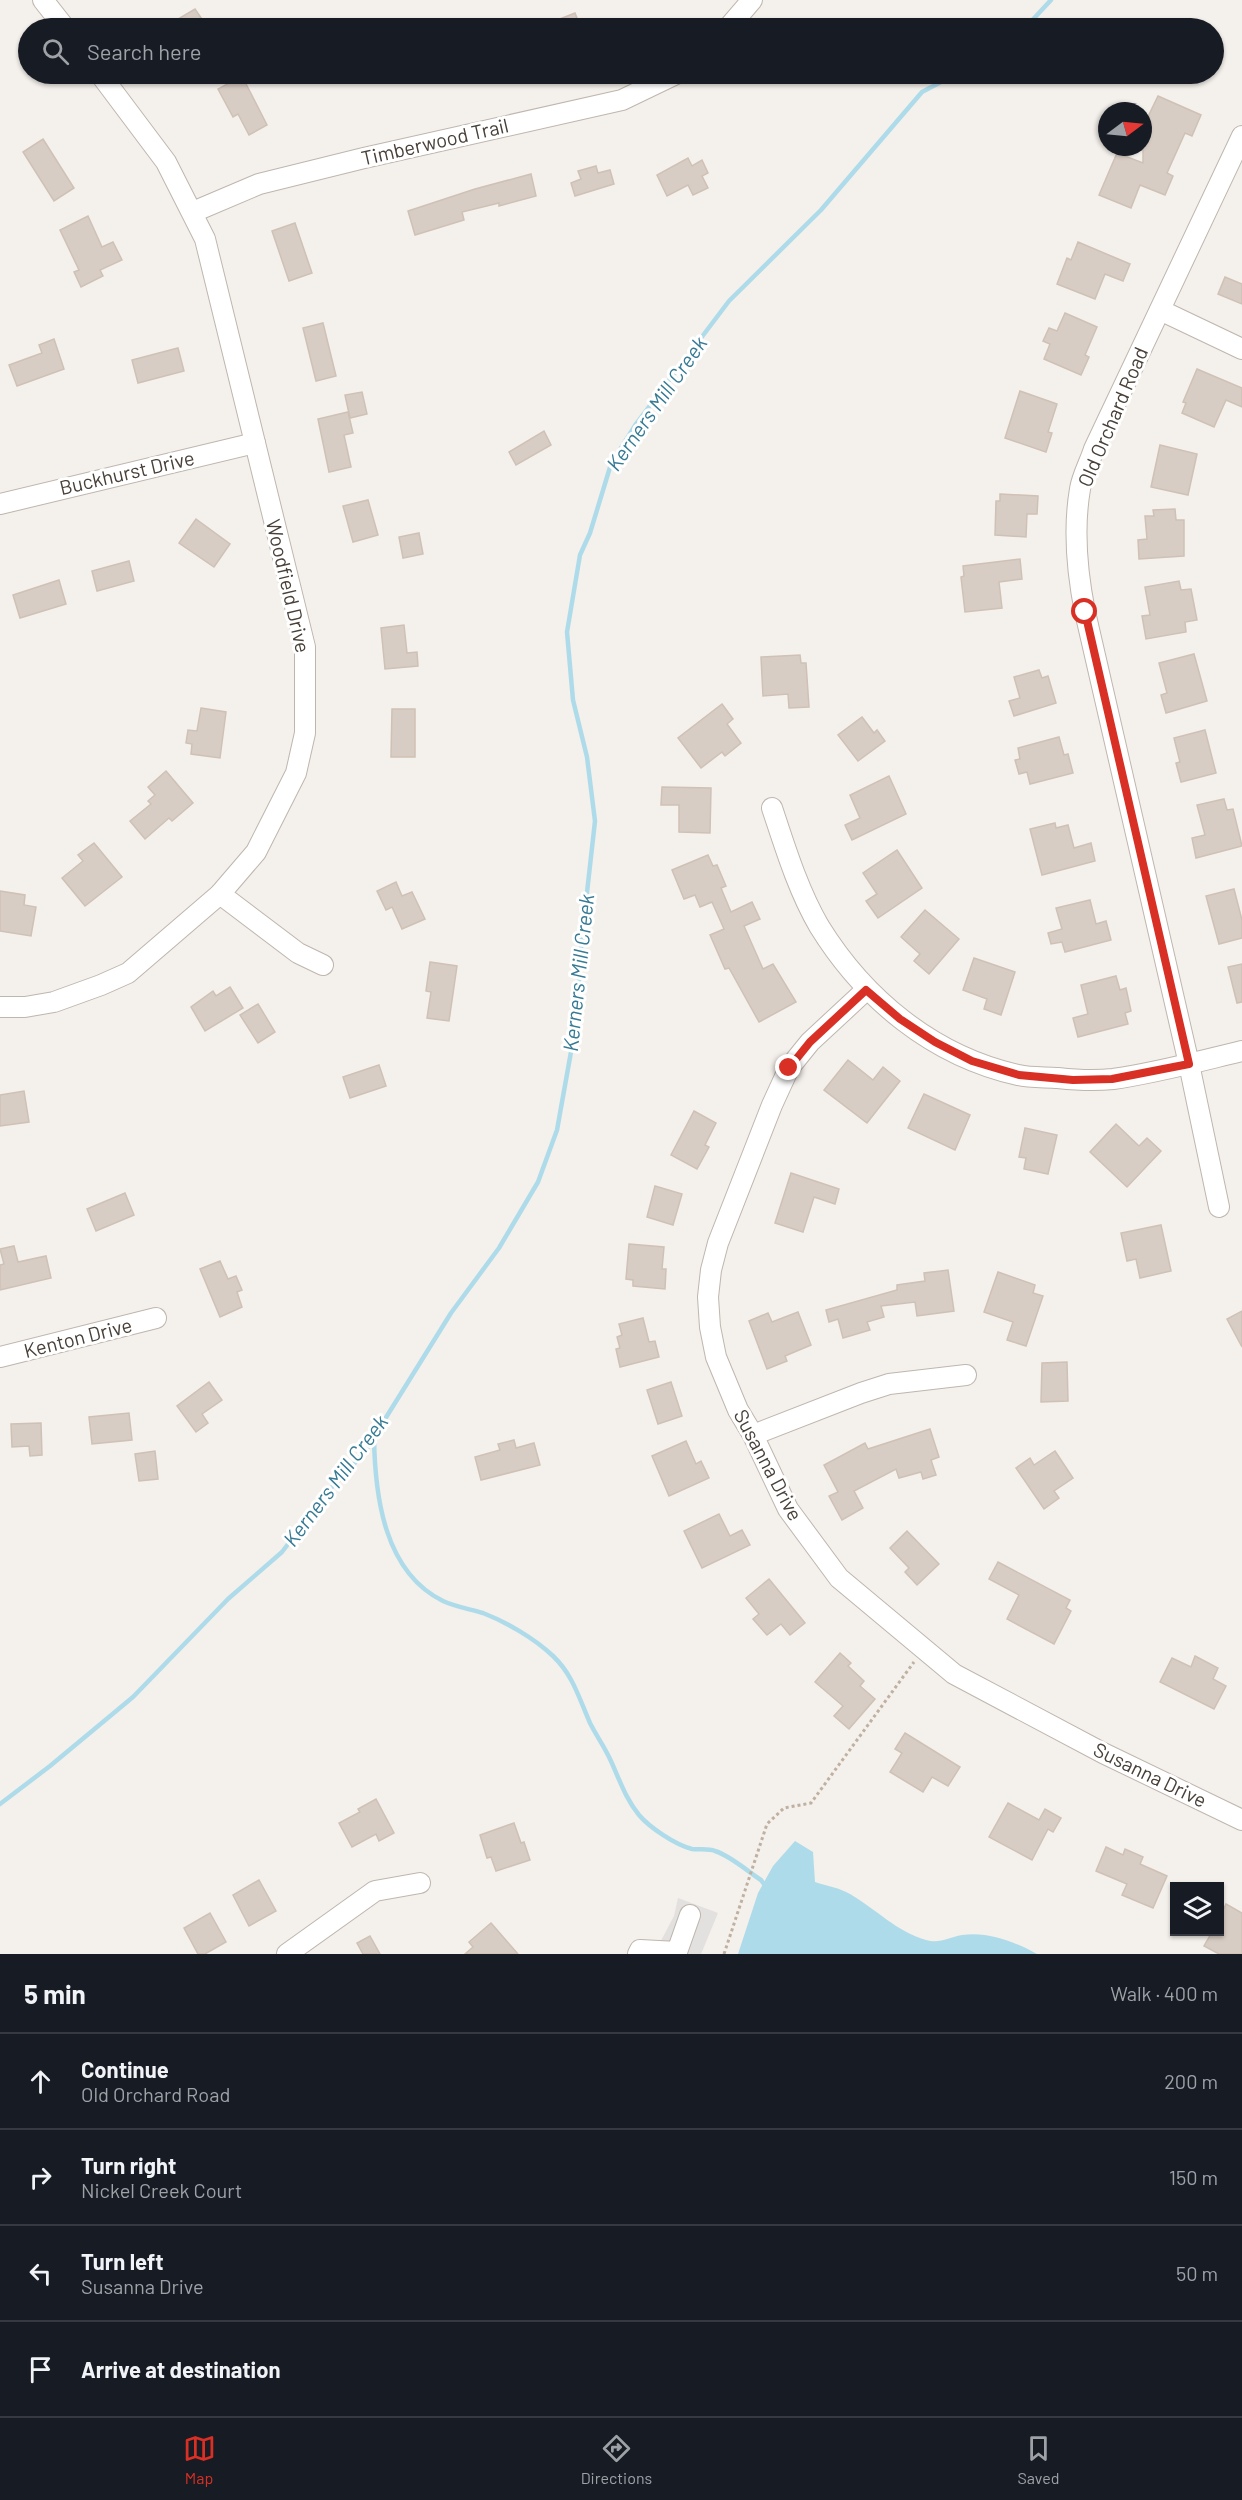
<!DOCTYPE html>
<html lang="en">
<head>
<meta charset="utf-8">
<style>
	body { margin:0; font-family:Barlow,sans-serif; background:#242831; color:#f1f3f6 }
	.controls { position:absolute; right:18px; bottom:18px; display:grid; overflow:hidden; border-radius:0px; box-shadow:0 2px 4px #0004 }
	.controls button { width:54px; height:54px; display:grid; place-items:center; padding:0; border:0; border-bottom:2px solid #363941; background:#171b24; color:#f1f3f6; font:30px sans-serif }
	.compass { position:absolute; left:1098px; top:102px; width:54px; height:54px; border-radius:50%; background:#171b24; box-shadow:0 2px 4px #0004; rotate:74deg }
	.stop { position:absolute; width:18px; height:18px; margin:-14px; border:4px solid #d93025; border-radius:50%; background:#fff }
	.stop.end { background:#d93025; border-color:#fff; box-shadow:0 2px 6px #0008 }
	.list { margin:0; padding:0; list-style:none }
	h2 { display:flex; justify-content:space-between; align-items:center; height:78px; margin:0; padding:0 24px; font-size:26px }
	h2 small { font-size:20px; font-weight:400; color:#9ea1a6 }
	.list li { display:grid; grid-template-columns:39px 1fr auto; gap:18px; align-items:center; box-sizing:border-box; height:96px; padding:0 24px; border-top:2px solid #363941 }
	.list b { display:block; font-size:22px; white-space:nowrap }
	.list p { margin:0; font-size:20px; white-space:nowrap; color:#9ea1a6 }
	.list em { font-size:20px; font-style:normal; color:#9ea1a6 }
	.icon { flex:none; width:33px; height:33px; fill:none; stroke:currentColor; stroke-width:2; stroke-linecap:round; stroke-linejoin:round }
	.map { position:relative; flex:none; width:1242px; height:1954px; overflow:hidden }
	.search { position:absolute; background:#171b24; box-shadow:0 2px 4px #0004; left:18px; right:18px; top:18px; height:66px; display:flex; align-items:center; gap:15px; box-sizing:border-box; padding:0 21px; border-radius:33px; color:#9ea1a6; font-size:22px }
	.sheet { height:462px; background:#171b24 }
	nav { display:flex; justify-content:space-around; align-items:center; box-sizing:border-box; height:84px; border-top:2px solid #363941; background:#171b24; font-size:16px; color:#9ea1a6 }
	nav a { display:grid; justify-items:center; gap:3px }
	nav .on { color:#d93025 }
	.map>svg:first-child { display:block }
	.parking { fill:#e3e1df }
	.water { fill:#aedbea }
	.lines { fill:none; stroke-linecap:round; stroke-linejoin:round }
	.stream { stroke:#aedbea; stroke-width:4.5 }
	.building { fill:#d8cdc4; stroke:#cfc1b5; stroke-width:1.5 }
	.minor-casing { stroke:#bfb6ae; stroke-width:22 }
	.path { stroke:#bfb0a1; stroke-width:3; stroke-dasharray:3 3; stroke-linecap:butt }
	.minor { stroke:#fff; stroke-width:20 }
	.route { stroke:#d93025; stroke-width:8 }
	.labels { text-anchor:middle; stroke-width:6; stroke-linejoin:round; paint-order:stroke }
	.street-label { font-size:20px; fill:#484039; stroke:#fff }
	.water-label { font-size:21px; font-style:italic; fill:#367a94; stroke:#fff }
</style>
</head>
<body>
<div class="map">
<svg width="1242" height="1954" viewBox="0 0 1242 1954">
	<rect width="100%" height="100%" fill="#f4f0eb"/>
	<polygon class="parking" points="678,1898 718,1913 701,1954 654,1954 674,1916"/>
	<path class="water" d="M795,1841L813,1852L815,1882C827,1886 840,1888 850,1894C876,1909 897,1932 926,1940C940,1944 949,1937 962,1935C988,1931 1015,1942 1037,1954H738L758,1893L773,1866Z"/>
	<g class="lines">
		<g class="stream">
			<polyline points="1025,28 1051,0"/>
			<path d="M374,1438C375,1496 384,1572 443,1601C456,1607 470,1609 483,1613C506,1622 534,1638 553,1656C573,1675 579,1698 590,1723C596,1735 604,1746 610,1759C619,1778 625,1798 639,1815C650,1828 676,1845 692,1849C699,1850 708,1848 715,1851C731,1856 747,1871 761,1880L766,1887"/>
			<polyline points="0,1804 50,1766 133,1697 228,1599 282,1552 329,1490 348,1471 367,1448 451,1313 499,1248 538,1182 557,1130 576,1024 582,937 595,821 587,757 573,700 567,632 580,555 590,533 611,464 636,424 729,301 821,210 922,92 956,74"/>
		</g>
	</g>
	<g class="building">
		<polygon points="195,9 208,28 163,28"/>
		<polygon points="575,13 581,28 537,28"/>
		<polygon points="242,76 267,125 249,135 238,114 233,117 218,89"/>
		<polygon points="1158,96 1201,115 1192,136 1185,133 1167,173 1173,176 1165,195 1140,185 1131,208 1099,195 1117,153 1143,163 1143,142 1150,128 1144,125"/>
		<polygon points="43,139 74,188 54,201 23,152"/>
		<polygon points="688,158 692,166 702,160 708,173 702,176 708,188 693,195 688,185 667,196 657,175"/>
		<polygon points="596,166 598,173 610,170 614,184 575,196 571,183 581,179 578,171"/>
		<polygon points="531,174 536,196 499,206 499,203 462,212 464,220 415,235 408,211 475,189"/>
		<polygon points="88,216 102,247 113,242 122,260 100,270 103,276 81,287 74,272 79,270 60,230"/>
		<polygon points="295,223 312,273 289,281 272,231"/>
		<polygon points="1078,242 1130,264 1123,281 1105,274 1095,299 1057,284 1067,258 1071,260"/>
		<polygon points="1225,277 1242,284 1242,304 1218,294"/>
		<polygon points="1065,313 1097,327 1085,355 1089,357 1081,375 1044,359 1050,344 1043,341 1049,328 1057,331"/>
		<polygon points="323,323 336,376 316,381 303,328"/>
		<polygon points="54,339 64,369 17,386 9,365 42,353 39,345"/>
		<polygon points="178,348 184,371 138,383 132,360"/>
		<polygon points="1197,369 1242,388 1242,407 1226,400 1214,427 1182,413 1186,403 1183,402"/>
		<polygon points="1020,391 1057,404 1048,432 1052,433 1046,452 1005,438"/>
		<polygon points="362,392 367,414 350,418 345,395"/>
		<polygon points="348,412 353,433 344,435 351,467 329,472 318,419"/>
		<polygon points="544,431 551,445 516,465 509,452"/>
		<polygon points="1160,445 1197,454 1188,495 1151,487"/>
		<polygon points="1000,494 1038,496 1037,514 1027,514 1026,537 995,535 996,501 1000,501"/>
		<polygon points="368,500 378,535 353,542 343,506"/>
		<polygon points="1175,509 1176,520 1184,520 1184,556 1139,559 1138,540 1147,539 1145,516 1154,516 1153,510"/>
		<polygon points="196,519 230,544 214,567 179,543"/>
		<polygon points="419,533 423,554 403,558 399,537"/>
		<polygon points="1020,559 1022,579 999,582 1002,608 965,612 961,577 964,576 963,566"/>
		<polygon points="129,561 134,581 97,591 92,571"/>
		<polygon points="59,580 66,604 20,618 13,595"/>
		<polygon points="1179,581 1181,590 1191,589 1197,620 1185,622 1186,632 1146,639 1142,616 1150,615 1145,587"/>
		<polygon points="404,625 407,653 417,652 418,666 385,669 381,628"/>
		<polygon points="1194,654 1207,701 1166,713 1161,695 1167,693 1159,663"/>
		<polygon points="800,655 801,663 806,663 809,707 789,708 788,694 763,696 761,657"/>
		<polygon points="1039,670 1042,678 1048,676 1056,703 1014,716 1009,701 1020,698 1014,677"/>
		<polygon points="722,704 733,719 727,724 741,743 725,756 722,752 701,768 678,738"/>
		<polygon points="201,708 226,712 220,758 191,754 192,744 186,743 188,730 197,731"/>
		<polygon points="392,709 415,709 415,757 391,757"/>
		<polygon points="862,717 874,733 877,730 885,741 858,761 838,735"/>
		<polygon points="1205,730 1216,773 1181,782 1176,763 1180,762 1174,738"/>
		<polygon points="1059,737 1064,755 1068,754 1073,773 1030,784 1027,772 1019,774 1015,760 1020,759 1018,748"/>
		<polygon points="166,771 193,803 172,821 169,818 145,839 130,821 151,804 148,801 155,795 148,787"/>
		<polygon points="889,776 906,814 852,840 845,825 860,818 850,795"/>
		<polygon points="662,787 711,788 710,833 679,832 679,805 661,805"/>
		<polygon points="1224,799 1227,810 1233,809 1242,846 1196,858 1192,838 1205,835 1197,805"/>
		<polygon points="1055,823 1056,828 1068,825 1074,848 1091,843 1095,861 1042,875 1030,829"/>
		<polygon points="94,843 122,877 85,906 62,878 83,861 78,855"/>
		<polygon points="897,850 922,888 878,918 866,901 877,894 863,873"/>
		<polygon points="708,855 713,866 717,865 726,886 721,888 731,912 752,902 760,919 744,926 763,969 773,964 796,1002 759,1022 729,968 725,969 710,935 724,929 712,902 700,907 695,895 684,899 672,870"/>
		<polygon points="396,882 402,896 412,892 425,919 402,929 392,907 386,910 377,891"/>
		<polygon points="1234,889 1242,920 1242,938 1219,944 1206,896"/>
		<polygon points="0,891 25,895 24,905 36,907 31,936 0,931"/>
		<polygon points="1090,900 1096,924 1106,921 1111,940 1065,952 1062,942 1051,944 1048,933 1062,929 1056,908"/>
		<polygon points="925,910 959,939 929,974 914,961 920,954 901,937"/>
		<polygon points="974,958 1015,972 1001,1015 984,1009 987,999 963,990"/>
		<polygon points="430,962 457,966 449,1021 427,1018 431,992 426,991"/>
		<polygon points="1242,964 1242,1002 1237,1003 1228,967"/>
		<polygon points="1116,976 1120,990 1126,988 1131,1011 1125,1013 1128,1024 1078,1037 1073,1018 1088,1014 1081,985"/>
		<polygon points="230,987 243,1008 205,1031 191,1007 213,991 216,996"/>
		<polygon points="258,1004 275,1032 258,1043 240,1015"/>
		<polygon points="848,1060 873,1080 883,1067 900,1081 867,1123 824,1090"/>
		<polygon points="379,1065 386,1086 350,1098 343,1077"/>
		<polygon points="24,1091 29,1122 0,1126 0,1095"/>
		<polygon points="924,1094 970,1115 955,1150 908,1128"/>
		<polygon points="694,1111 716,1123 705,1145 709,1147 697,1169 671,1155"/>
		<polygon points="1116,1124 1139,1146 1147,1138 1161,1151 1127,1187 1090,1152"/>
		<polygon points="1025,1128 1057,1135 1048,1174 1024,1169 1026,1158 1019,1157"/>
		<polygon points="791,1173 839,1189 835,1204 814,1197 803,1232 775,1223"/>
		<polygon points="655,1186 682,1194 673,1225 647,1217"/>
		<polygon points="125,1193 134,1215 96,1231 87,1209"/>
		<polygon points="1161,1225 1171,1271 1140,1278 1136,1259 1127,1261 1121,1233"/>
		<polygon points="629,1244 664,1247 662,1269 666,1269 665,1289 633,1286 633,1280 626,1279"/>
		<polygon points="14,1246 18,1262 46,1256 51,1278 0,1290 0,1265 4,1264 0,1249"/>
		<polygon points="220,1261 228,1279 236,1276 242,1290 237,1292 242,1307 220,1317 200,1269"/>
		<polygon points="948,1270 954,1311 917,1316 915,1302 881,1306 884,1317 867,1322 870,1330 843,1338 838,1319 829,1322 826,1310 897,1290 897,1285 925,1281 924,1273"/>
		<polygon points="998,1272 1035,1285 1033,1293 1043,1296 1026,1346 1007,1340 1013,1322 984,1312"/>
		<polygon points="1242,1311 1242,1347 1227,1319"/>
		<polygon points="798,1312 811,1345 785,1356 787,1361 767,1369 749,1321 768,1313 772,1322"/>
		<polygon points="643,1318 649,1342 655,1341 659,1357 620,1367 616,1349 620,1348 617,1337 622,1335 619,1324"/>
		<polygon points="1067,1362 1068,1401 1041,1402 1042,1363"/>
		<polygon points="209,1382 222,1400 202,1414 208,1423 196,1432 177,1406"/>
		<polygon points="671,1382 682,1416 658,1424 647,1390"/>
		<polygon points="129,1413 132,1440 92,1444 89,1417"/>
		<polygon points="41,1423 42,1455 30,1456 29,1446 12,1447 11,1424"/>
		<polygon points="930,1429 939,1457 931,1460 936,1475 923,1479 921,1472 899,1478 896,1469 854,1491 863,1508 842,1520 829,1496 838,1492 824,1465 865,1443 868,1449"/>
		<polygon points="514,1440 516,1448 534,1443 540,1465 481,1480 475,1457 500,1450 498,1444"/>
		<polygon points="686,1441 696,1464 701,1461 709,1478 669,1496 652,1456"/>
		<polygon points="155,1451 158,1479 139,1481 135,1454"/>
		<polygon points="1055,1451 1073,1478 1054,1491 1059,1498 1044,1509 1016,1468 1030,1458 1034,1465"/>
		<polygon points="719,1514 730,1536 742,1530 750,1545 702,1568 684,1531"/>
		<polygon points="907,1531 939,1564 917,1585 905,1572 909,1568 890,1548"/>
		<polygon points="998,1562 1070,1600 1066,1608 1071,1611 1054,1644 1007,1619 1019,1595 989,1579"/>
		<polygon points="769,1579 805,1623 790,1635 781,1624 767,1635 753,1619 759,1614 746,1598"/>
		<polygon points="840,1653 851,1663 848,1666 864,1681 860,1686 875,1699 849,1729 834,1716 843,1706 815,1682"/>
		<polygon points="1195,1656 1218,1668 1213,1679 1226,1686 1214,1709 1160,1682 1172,1658 1191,1667"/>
		<polygon points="905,1733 960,1767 948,1786 932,1777 923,1792 890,1772 902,1753 895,1749"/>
		<polygon points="376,1799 394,1833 379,1841 376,1834 352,1847 339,1823 360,1812 358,1809"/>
		<polygon points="1008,1803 1039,1820 1045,1809 1061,1818 1053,1832 1048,1829 1032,1860 989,1837"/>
		<polygon points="514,1823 521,1843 524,1842 530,1860 496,1871 491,1857 487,1858 480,1835"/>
		<polygon points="1106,1847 1123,1855 1125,1849 1143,1857 1140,1864 1167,1876 1153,1908 1122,1895 1127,1884 1096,1871"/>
		<polygon points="259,1880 276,1911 249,1926 233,1895"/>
		<polygon points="1226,1904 1242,1913 1242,1954 1219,1954 1204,1946 1212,1932 1220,1932 1220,1917"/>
		<polygon points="210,1913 226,1942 205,1954 198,1954 184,1928"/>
		<polygon points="491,1923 518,1954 465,1954 473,1947 469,1942"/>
		<polygon points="370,1936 380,1954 363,1954 357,1943"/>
	</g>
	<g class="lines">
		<defs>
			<g id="minor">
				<polyline points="43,0 65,28"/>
				<polyline points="728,28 752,0"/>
				<polyline points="193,212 259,184 364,158 622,100 676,74"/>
				<polyline points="1160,310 1242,349"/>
				<polyline points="0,504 255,443"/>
				<path d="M772,808C785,847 798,890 819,926C864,999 933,1056 1018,1075C1030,1078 1045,1077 1058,1078C1076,1080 1095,1081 1113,1079C1156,1073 1200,1061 1242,1051"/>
				<polyline points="220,894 298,953 323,965"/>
				<polyline points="866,990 810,1042 789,1068 772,1105 718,1243 711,1270 708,1297 710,1327 716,1357 738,1410 753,1435 788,1509 839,1578 954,1674 1103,1753 1242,1820"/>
				<polyline points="0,1007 25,1007 54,1002 101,985 128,973 220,894 256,852 296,773 305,733 305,647 205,239 166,162 100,74"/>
				<path d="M1219,1207L1189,1064L1085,612C1077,572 1073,530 1080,489C1082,476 1090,462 1094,449L1242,136"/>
				<polyline points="0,1357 156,1318"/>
				<polyline points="753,1435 861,1393 889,1384 966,1375"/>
				<polyline points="287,1954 375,1891 420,1883"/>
				<polyline points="638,1954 640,1950 677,1952 690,1915"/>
			</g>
		</defs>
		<use href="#minor" class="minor-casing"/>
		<polyline class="path" points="724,1954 767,1824 784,1808 811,1803 914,1662"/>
		<use href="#minor" class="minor"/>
	</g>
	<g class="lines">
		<polyline class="route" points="789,1068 810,1042 866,990 900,1019 935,1042 972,1061 1019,1075 1073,1080 1112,1079 1189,1064 1085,612"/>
	</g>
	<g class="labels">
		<g class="street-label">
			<text transform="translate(435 142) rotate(-13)" y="7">Timberwood Trail</text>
			<text transform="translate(1113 417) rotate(-67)" y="7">Old Orchard Road</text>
			<text transform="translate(127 473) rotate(-13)" y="7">Buckhurst Drive</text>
			<text transform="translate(288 586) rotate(77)" y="7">Woodfield Drive</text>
			<text transform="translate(78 1338) rotate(-14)" y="7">Kenton Drive</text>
			<text transform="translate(768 1465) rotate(62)" y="7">Susanna Drive</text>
			<text transform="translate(1150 1775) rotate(26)" y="7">Susanna Drive</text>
		</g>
		<g class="water-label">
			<text transform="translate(657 404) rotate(-55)" y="7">Kerners Mill Creek</text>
			<text transform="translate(579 973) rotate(-84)" y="7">Kerners Mill Creek</text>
			<text transform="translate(336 1481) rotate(-53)" y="7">Kerners Mill Creek</text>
		</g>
	</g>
</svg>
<div class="controls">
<button><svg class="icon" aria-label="layers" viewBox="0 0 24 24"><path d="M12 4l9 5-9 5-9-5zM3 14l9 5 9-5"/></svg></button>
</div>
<svg class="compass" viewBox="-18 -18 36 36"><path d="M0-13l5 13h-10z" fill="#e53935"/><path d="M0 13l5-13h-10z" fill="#9ea1a6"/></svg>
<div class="stop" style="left:1085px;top:612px"></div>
<div class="stop end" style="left:789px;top:1068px"></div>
<div class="search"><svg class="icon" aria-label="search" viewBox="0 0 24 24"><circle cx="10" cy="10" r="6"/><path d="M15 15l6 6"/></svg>Search here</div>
</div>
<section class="sheet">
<h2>5 min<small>Walk · 400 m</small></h2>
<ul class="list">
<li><svg class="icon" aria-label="ahead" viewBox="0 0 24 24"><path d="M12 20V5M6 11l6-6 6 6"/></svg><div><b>Continue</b><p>Old Orchard Road</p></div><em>200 m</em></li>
<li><svg class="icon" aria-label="right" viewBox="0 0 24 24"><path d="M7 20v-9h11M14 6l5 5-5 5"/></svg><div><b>Turn right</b><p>Nickel Creek Court</p></div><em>150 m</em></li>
<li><svg class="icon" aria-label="left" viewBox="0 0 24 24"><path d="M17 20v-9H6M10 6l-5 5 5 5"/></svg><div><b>Turn left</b><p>Susanna Drive</p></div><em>50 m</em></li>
<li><svg class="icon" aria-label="arrive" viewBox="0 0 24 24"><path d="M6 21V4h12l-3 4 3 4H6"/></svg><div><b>Arrive at destination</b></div></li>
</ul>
</section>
<nav>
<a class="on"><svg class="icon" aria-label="map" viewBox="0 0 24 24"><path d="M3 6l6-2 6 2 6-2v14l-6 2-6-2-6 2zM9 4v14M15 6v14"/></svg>Map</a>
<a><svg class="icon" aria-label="directions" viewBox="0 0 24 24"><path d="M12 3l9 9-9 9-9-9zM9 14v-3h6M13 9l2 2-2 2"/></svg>Directions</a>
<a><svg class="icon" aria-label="saved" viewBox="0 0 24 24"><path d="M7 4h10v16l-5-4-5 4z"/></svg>Saved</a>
</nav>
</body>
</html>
